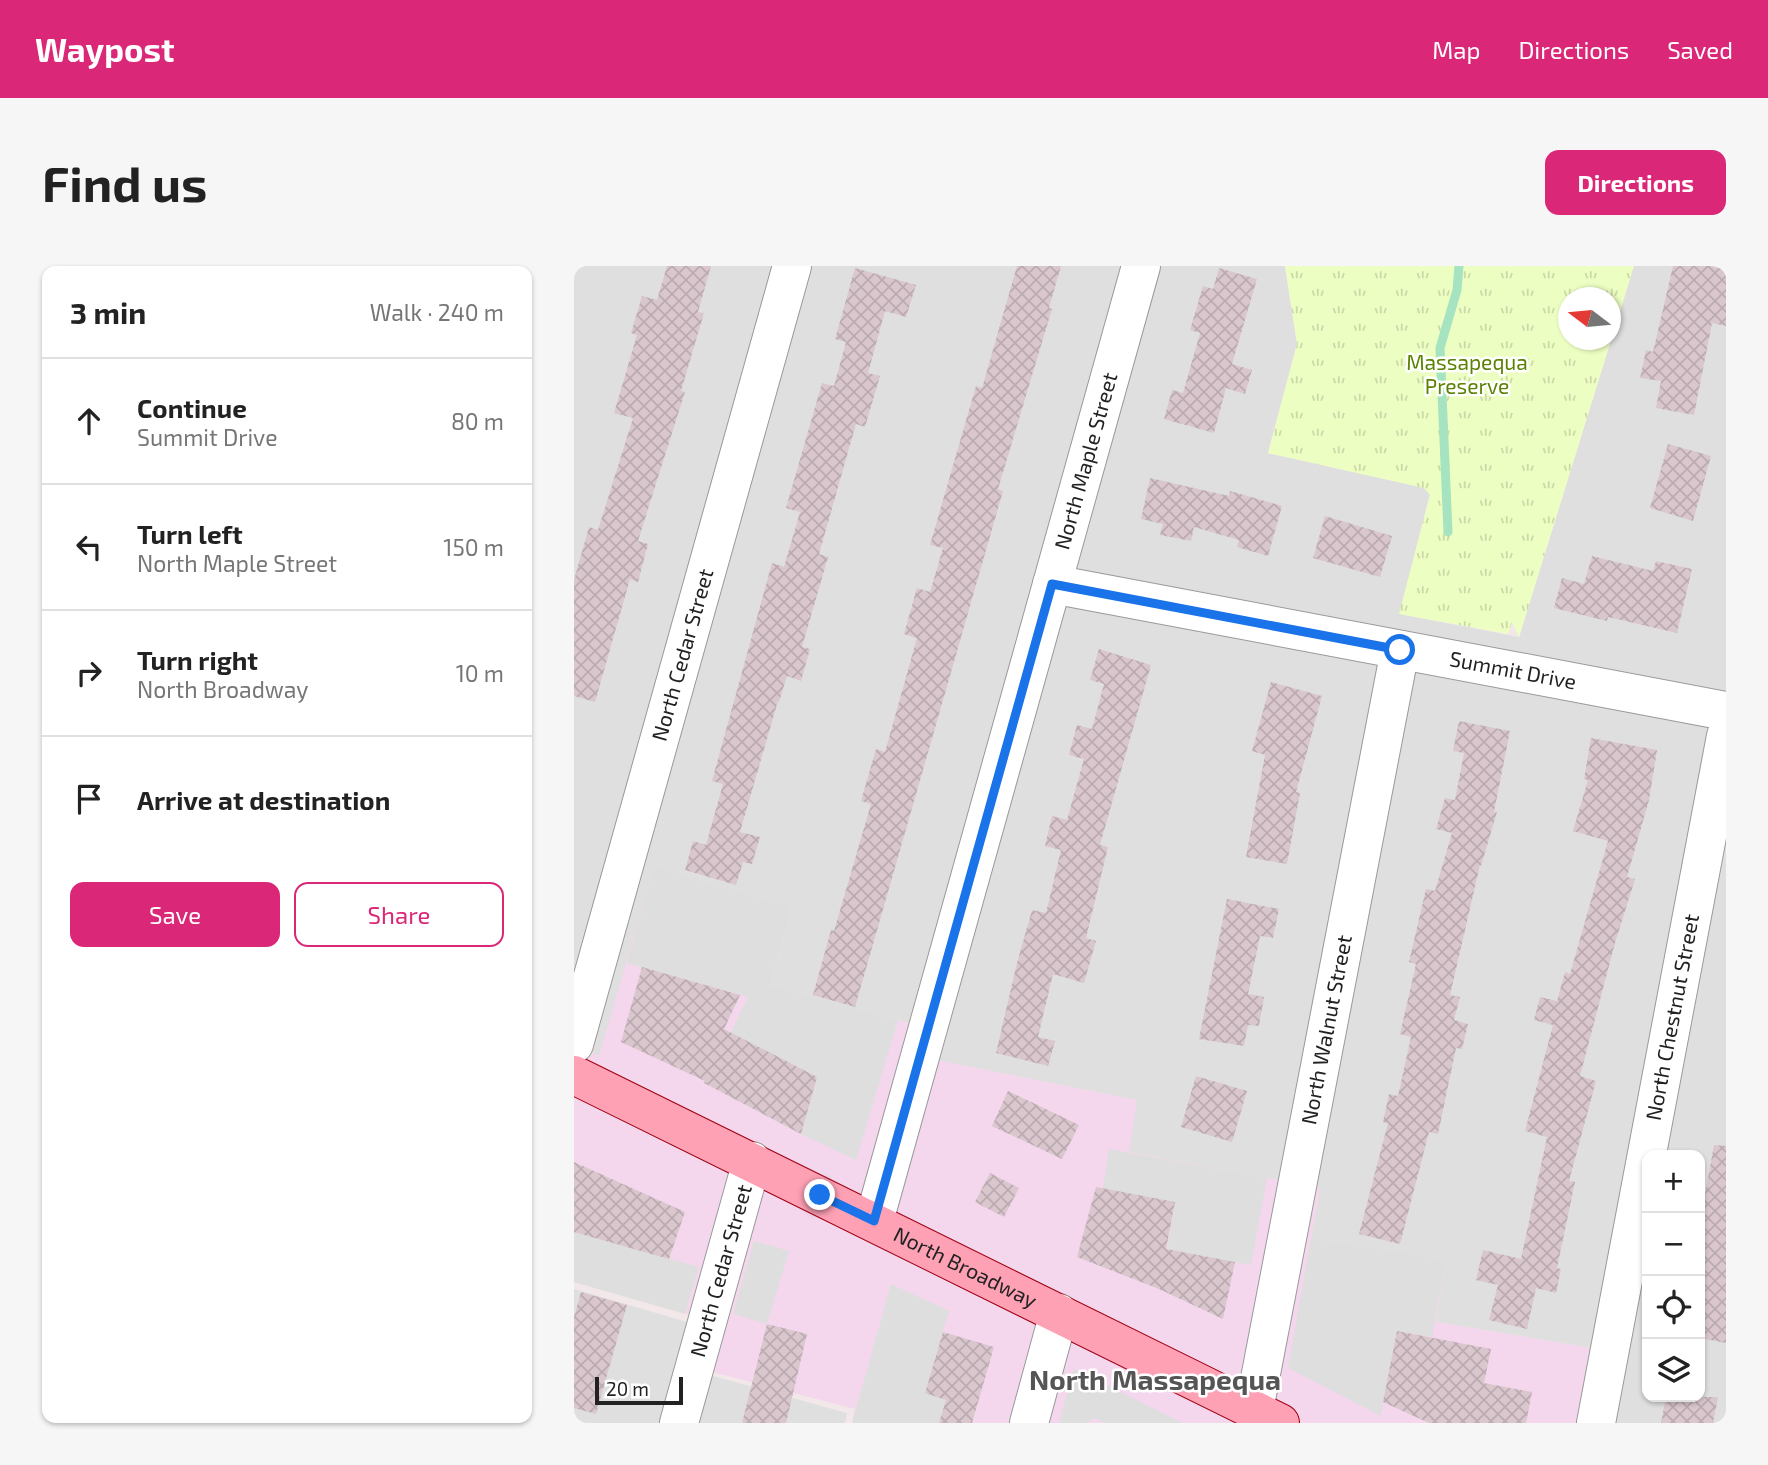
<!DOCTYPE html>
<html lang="en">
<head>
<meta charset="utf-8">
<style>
	body { margin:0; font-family:"Exo 2",sans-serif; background:#f6f6f6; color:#222 }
	.controls { position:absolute; right:21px; bottom:21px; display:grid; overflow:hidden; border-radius:14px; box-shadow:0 2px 5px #0004 }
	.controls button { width:63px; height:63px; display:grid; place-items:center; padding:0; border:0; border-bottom:2px solid #e0e0e0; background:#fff; color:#222; font:35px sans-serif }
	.compass { position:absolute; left:984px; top:21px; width:63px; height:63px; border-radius:50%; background:#fff; box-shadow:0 2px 5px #0004; rotate:286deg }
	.scale { position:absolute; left:21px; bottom:18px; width:88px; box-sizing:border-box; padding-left:7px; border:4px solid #222; border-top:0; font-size:19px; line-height:24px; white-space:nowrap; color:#222; -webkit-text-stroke:5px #fff; paint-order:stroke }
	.stop { position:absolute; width:21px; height:21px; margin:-16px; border:5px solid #1a73e8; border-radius:50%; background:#fff }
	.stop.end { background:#1a73e8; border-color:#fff; box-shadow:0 2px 7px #0008 }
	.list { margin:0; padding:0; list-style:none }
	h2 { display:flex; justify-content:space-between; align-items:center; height:91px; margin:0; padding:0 28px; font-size:30px }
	h2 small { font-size:23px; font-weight:400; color:#767676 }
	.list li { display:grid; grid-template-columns:46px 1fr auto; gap:21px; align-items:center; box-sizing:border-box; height:126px; padding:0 28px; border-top:2px solid #e0e0e0 }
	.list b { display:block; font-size:26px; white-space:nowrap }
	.list p { margin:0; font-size:23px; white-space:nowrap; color:#767676 }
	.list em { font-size:23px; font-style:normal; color:#767676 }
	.actions { display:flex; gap:14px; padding:21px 28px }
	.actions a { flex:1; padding:16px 0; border:2px solid #db2777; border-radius:14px; text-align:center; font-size:24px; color:#db2777 }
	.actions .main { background:#db2777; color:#fff }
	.icon { flex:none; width:38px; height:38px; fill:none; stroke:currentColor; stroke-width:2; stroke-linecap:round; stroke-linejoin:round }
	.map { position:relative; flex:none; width:1152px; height:1157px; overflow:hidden; border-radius:14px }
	header { display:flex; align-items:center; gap:42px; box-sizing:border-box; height:98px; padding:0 35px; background:#db2777; color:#fff }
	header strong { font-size:33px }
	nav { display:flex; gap:38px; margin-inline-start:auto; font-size:24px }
	.intro { display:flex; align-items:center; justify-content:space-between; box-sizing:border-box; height:168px; padding:0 42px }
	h1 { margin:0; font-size:49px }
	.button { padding:18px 32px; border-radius:14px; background:#db2777; color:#fff; font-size:24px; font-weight:700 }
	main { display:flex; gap:42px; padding:0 42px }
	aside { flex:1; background:#fff; border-radius:14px; box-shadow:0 2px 5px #0004 }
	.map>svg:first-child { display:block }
	.residential { fill:#e0dfe0; fill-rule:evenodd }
	.commercial { fill:#f4d7ed }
	.park { fill:url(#park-tufts); fill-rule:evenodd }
	.parking { fill:#dedede }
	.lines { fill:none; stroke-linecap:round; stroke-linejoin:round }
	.stream { stroke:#a5e3c1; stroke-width:9 }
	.building { fill:url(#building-cross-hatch) }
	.minor-casing { stroke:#999; stroke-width:40 }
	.major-casing { stroke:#a00013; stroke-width:40 }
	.minor { stroke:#fff; stroke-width:38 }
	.major { stroke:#ffa1b5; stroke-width:38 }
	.route { stroke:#1a73e8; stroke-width:9 }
	.labels { text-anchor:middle; stroke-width:5; stroke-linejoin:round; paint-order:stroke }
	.park-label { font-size:21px; fill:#5c8204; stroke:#fff }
	.street-label { font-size:21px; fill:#222; stroke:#fff }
	.district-label { font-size:28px; font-weight:bold; fill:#555; stroke:#fff }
</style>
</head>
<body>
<header>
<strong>Waypost</strong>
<nav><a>Map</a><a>Directions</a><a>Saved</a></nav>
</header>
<div class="intro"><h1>Find us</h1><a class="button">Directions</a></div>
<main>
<aside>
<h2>3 min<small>Walk · 240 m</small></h2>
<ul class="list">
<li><svg class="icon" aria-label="ahead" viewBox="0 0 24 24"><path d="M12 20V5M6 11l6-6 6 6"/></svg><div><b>Continue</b><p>Summit Drive</p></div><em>80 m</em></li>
<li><svg class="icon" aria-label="left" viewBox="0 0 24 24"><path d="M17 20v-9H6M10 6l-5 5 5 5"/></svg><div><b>Turn left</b><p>North Maple Street</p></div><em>150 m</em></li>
<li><svg class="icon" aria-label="right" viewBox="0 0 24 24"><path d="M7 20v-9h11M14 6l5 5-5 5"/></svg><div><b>Turn right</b><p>North Broadway</p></div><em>10 m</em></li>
<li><svg class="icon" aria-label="arrive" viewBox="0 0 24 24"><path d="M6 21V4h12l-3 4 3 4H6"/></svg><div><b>Arrive at destination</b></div></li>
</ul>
<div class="actions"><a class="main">Save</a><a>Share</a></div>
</aside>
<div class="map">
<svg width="1152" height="1157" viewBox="0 0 1152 1157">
	<defs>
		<pattern id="park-tufts" width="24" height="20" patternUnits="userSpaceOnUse" patternTransform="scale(1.75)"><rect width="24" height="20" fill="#edfec3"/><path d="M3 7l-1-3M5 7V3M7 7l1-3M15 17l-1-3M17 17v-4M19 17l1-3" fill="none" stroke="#cbd9a7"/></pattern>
		<pattern id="building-cross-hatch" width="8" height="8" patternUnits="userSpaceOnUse" patternTransform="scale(1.75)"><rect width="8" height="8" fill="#dac7ce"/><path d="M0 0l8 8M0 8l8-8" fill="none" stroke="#bbabb1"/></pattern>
	</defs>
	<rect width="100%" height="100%" fill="#f3e8e9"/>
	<g class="residential">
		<path d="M0,0H711L723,78L694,187L857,223L826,348L945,371L1060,0H1152V1157H1008L1022,1083L861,1056L872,993L737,972L745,922L554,886L562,834L362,794L370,766L196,721L218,641L25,790L0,778ZM1073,889H1126V1131H1073Z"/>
		<polygon points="0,1023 113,1056 103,1100 273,1147 271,1157 0,1157"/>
	</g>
	<polygon class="commercial" points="80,601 218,641 196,721 370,766 362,794 563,834 555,886 746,922 737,972 872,993 862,1056 1023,1083 1009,1157 278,1157 281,1143 107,1098 120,1050 0,1016 0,778 25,790"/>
	<path class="park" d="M711,0H1060L945,371L938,356L934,368L825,348L856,229L850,222L694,187L723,78ZM995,32H1036V74H995Z"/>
	<g class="parking">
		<polygon points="80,601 218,641 196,720 324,754 282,894 227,868 243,811 156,767 174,731 53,697"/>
		<polygon points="535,883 693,912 677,999 593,984 601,936 529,923"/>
		<polygon points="0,966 125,1001 111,1048 0,1016"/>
		<polygon points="737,972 872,993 858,1071 823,1065 807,1150 714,1102"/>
		<polygon points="180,975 215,985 193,1058 159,1048"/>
		<polygon points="317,1018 375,1045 351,1127 372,1134 365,1157 278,1157"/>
		<polygon points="500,1103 609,1157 530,1157 520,1152 513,1157 485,1157"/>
	</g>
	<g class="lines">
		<polyline class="stream" points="874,266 866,82 883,24 885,0"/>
	</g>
	<g class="building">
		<polygon points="93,0 137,0 124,46 130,47 107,125 111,126 64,275 74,278 64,316 56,313 21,436 0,430 0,314 15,261 24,264 59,152 40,147 63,69 57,67 68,30 83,34"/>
		<polygon points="443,0 487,0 475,42 478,43 424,223 429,225 281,741 239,729 257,664 260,665 297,538 287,535 302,483 311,486 343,372 330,368 343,322 356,326 369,282 356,279 402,120 408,122"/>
		<polygon points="1099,0 1136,0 1152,4 1152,60 1138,57 1120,149 1082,142 1087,115 1066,112 1072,84 1079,86"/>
		<polygon points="281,2 342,19 332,51 311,45 294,107 306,110 291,161 282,158 245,288 254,291 228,381 236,383 227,415 213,410 205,436 204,435 166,566 186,571 178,598 169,596 162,619 111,604 119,575 132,579 149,518 138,515 198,297 210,301 226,246 212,242 248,117 260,120 272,76 261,73"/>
		<polygon points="645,2 683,13 658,98 678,104 671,128 652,122 640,167 590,153 598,124 609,127 626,67 616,64 629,20 639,23"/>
		<polygon points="1094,178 1137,190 1119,255 1076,242"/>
		<polygon points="576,212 655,230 656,225 708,240 694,290 663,281 665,274 620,261 617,275 586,269 589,258 567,253"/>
		<polygon points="751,250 818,270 806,311 739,292"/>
		<polygon points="1018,290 1079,305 1082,295 1118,303 1103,367 1034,351 1033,355 980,342 988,312 1010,318"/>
		<polygon points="525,383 577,399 526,579 534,581 512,672 522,675 510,717 479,708 464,771 481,775 474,800 422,787 443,697 458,644 472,647 487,584 471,580 478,550 493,554 510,493 495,489 503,459 518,463 530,418 516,414"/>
		<polygon points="697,416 748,430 722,526 726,527 713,598 672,591 691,489 678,485"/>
		<polygon points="885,455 936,465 920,546 923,546 907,600 906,599 876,729 886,731 880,754 894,758 888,783 882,782 864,868 855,866 826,978 785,968 814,857 809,856 815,828 824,830 837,771 826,768 842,698 835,696 852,623 861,625 878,567 862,563 871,532 881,534 890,487 879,485"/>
		<polygon points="1017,472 1083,484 1075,534 1053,611 1061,613 1041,677 1006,810 1022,815 995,915 1001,916 983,1002 987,1003 982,1027 962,1022 953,1063 915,1054 924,1019 902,1014 909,984 947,993 973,871 951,865 979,759 960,754 966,731 983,735 991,706 996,708 1034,575 999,565 1014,514 1010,513"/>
		<polygon points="653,633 705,643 699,672 686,670 674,728 690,731 685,760 674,759 670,780 625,773"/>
		<polygon points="68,701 166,729 150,763 243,811 227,868 130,817 131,815 47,776"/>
		<polygon points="622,810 673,825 658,876 607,861"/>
		<polygon points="434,825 505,859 488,893 418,860"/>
		<polygon points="1140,879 1152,880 1152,1077 1126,1072 1126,956"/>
		<polygon points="0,896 111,946 95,993 0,966"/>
		<polygon points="416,907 445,922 430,951 401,936"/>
		<polygon points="522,921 601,936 592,983 661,996 649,1053 585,1023 503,991"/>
		<polygon points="7,1026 53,1039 22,1148 0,1142 0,1051"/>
		<polygon points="193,1058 233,1068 212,1157 168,1157"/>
		<polygon points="823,1065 917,1083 910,1117 958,1126 952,1157 855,1157 809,1136"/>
		<polygon points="369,1066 420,1081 398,1157 365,1157 372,1134 351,1127"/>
		<polygon points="1092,1131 1144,1131 1139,1157 1087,1157"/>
	</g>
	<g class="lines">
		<defs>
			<g id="minor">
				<path id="s1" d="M478,318L1152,445"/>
				<path id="s2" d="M0,778L218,0"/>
				<path id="s3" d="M300,955L567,0"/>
				<path id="s4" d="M680,1144L826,384"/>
				<path id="s5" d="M105,1157L178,895"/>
				<polyline points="455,1157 485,1047"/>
				<path id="s6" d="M1022,1157L1152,470"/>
			</g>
			<g id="major">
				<path id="s7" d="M0,809L706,1157"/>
			</g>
		</defs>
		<use href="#minor" class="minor-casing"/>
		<use href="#major" class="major-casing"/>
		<use href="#minor" class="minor"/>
		<use href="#major" class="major"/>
	</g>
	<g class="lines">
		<polyline class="route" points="246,929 300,955 478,318 826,384"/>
	</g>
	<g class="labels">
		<g class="park-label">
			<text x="893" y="104">Massapequa<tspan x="893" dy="24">Preserve</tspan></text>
		</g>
		<g class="street-label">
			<text dy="7" stroke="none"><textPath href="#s3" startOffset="789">North Maple Street</textPath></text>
			<text dy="7" stroke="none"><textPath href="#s2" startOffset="404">North Cedar Street</textPath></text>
			<text dy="7" stroke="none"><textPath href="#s1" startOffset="469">Summit Drive</textPath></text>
			<text dy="7" stroke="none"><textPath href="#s6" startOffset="413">North Chestnut Street</textPath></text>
			<text dy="7" stroke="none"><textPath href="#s4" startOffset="387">North Walnut Street</textPath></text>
			<text dy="7" stroke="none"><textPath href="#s7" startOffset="436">North Broadway</textPath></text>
			<text dy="7" stroke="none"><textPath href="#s5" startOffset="158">North Cedar Street</textPath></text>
		</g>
		<g class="district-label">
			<text x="581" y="1124">North Massapequa</text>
		</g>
	</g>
</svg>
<div class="controls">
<button>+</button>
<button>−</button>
<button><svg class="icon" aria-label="locate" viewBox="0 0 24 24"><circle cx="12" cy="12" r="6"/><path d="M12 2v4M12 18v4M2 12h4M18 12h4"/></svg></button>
<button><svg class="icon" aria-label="layers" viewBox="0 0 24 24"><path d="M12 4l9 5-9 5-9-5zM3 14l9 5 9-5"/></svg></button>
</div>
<svg class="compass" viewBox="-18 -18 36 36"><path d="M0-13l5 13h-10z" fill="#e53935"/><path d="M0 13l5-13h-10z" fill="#767676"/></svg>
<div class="scale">20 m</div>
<div class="stop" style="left:826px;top:384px"></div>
<div class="stop end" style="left:246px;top:929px"></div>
</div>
</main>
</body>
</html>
